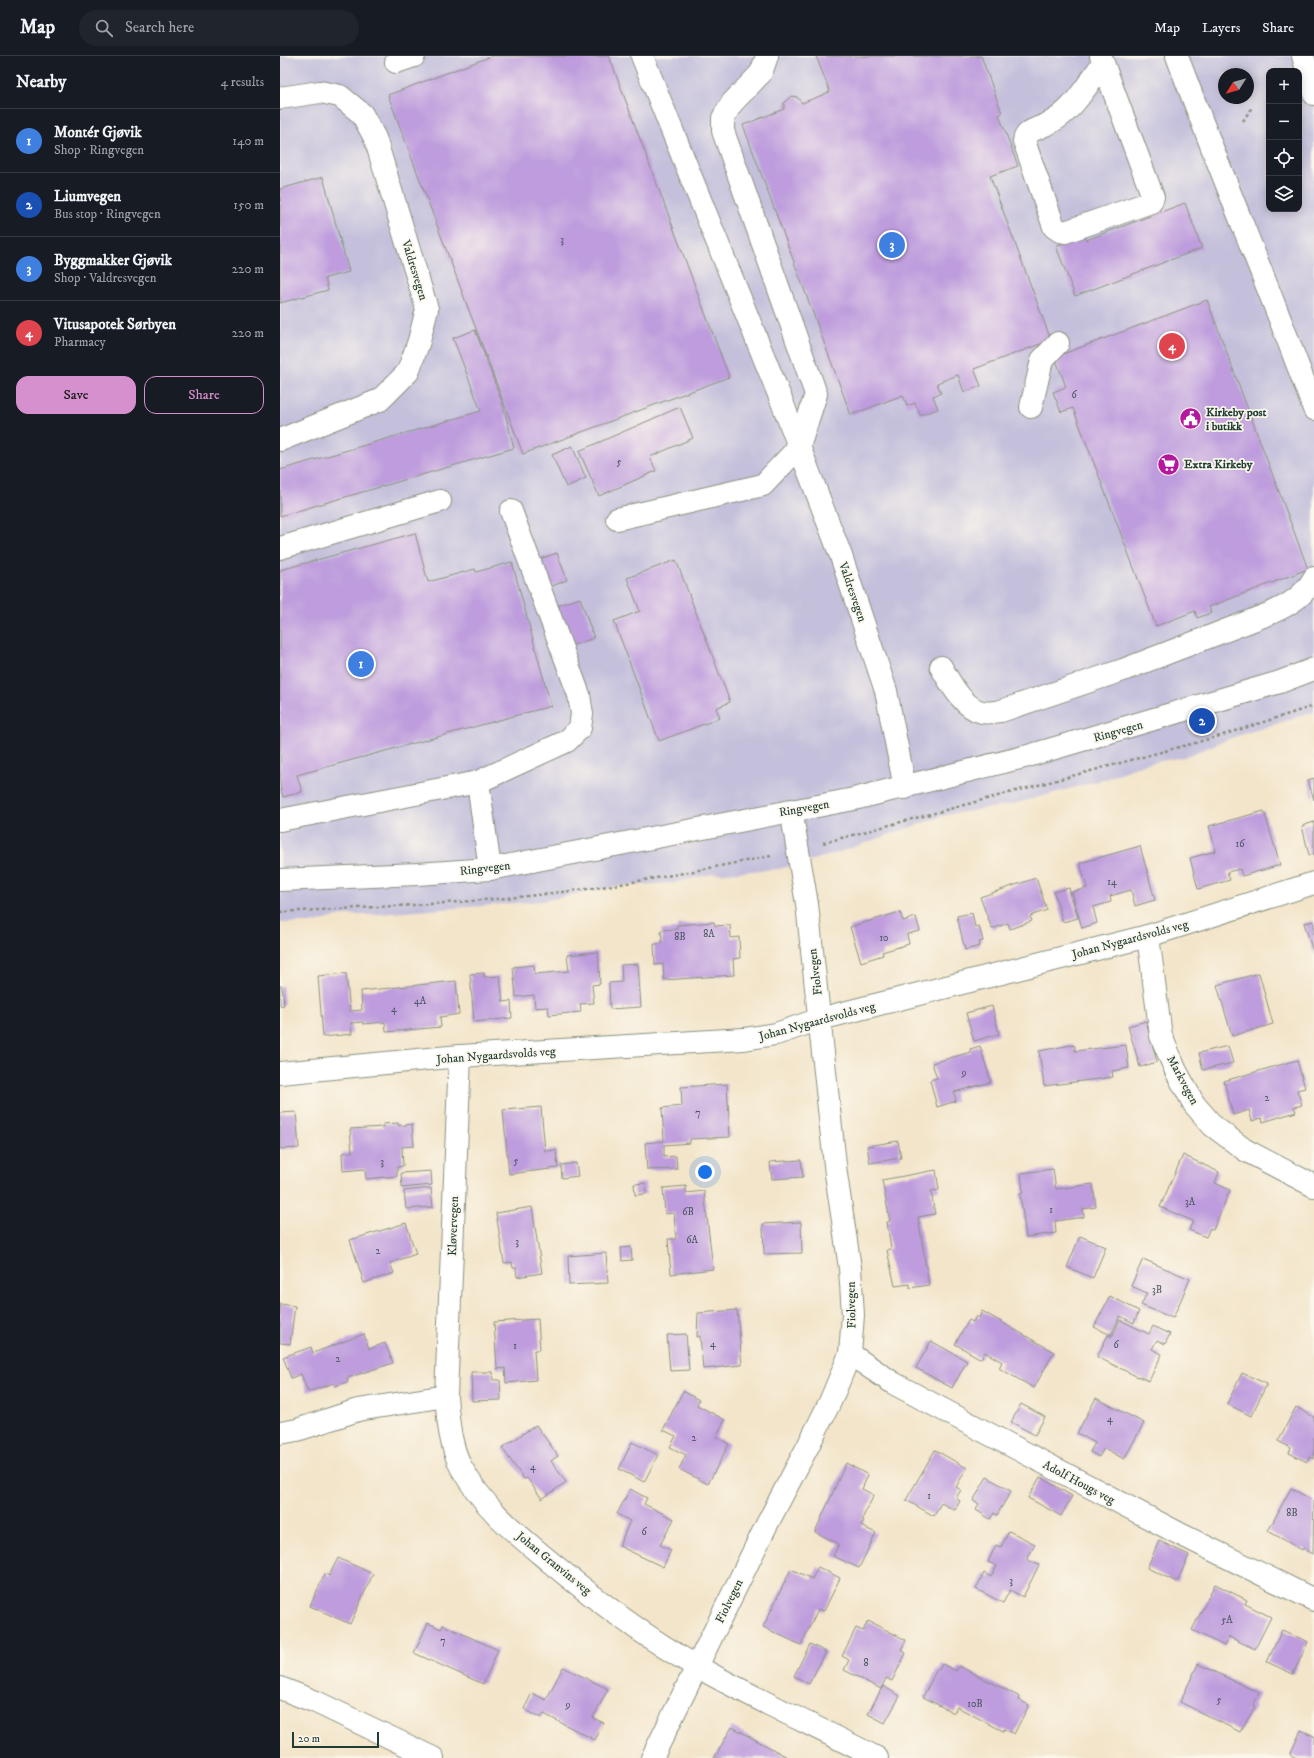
<!DOCTYPE html>
<html lang="en">
<head>
<meta charset="utf-8">
<style>
	body { margin:0; font-family:"IM FELL DW Pica",serif; background:#20242c; color:#f1f3f6 }
	.controls { position:absolute; right:12px; top:12px; display:grid; overflow:hidden; border-radius:8px; box-shadow:0 2px 10px #0003 }
	.controls button { width:36px; height:36px; display:grid; place-items:center; padding:0; border:0; border-bottom:1px solid #363941; background:#171b24; color:#f1f3f6; font:20px sans-serif }
	.compass { position:absolute; left:938px; top:12px; width:36px; height:36px; border-radius:50%; background:#171b24; box-shadow:0 2px 10px #0003; rotate:233deg }
	.scale { position:absolute; left:12px; bottom:10px; width:87px; box-sizing:border-box; padding-left:4px; border:2px solid #1f3d34; border-top:0; font-size:11px; line-height:14px; white-space:nowrap; color:#1f3d34; -webkit-text-stroke:3px #fbf7ec; paint-order:stroke }
	.you { position:absolute; left:425px; top:1116px; width:14px; height:14px; margin:-10px; border:3px solid #fff; border-radius:50%; background:#1a73e8; box-shadow:0 0 0 6px #1a73e833 }
	.badge { display:grid; place-items:center; width:26px; height:26px; border-radius:50%; background:#d690ce; color:#fff; font-size:13px; font-weight:700 }
	.pin { position:absolute; translate:-50% -50%; border:2px solid #fff; box-shadow:0 1px 4px #0006 }
	.list { margin:0; padding:0; list-style:none }
	h2 { display:flex; justify-content:space-between; align-items:center; height:52px; margin:0; padding:0 16px; font-size:17px }
	h2 small { font-size:13px; font-weight:400; color:#9ea1a6 }
	.list li { display:grid; grid-template-columns:26px 1fr auto; gap:12px; align-items:center; box-sizing:border-box; height:64px; padding:0 16px; border-top:1px solid #363941 }
	.list b { display:block; font-size:15px; white-space:nowrap }
	.list p { margin:0; font-size:13px; white-space:nowrap; color:#9ea1a6 }
	.list em { font-size:13px; font-style:normal; color:#9ea1a6 }
	.actions { display:flex; gap:8px; padding:12px 16px }
	.actions a { flex:1; padding:9px 0; border:1px solid #d690ce; border-radius:12px; text-align:center; font-size:14px; color:#d690ce }
	.actions .main { background:#d690ce; color:#111 }
	.icon { flex:none; width:22px; height:22px; fill:none; stroke:currentColor; stroke-width:2; stroke-linecap:round; stroke-linejoin:round }
	.map { position:relative; flex:none; width:1034px; height:1702px; overflow:hidden }
	header { display:flex; align-items:center; gap:24px; box-sizing:border-box; height:56px; padding:0 20px; background:#171b24; border-bottom:1px solid #363941 }
	header strong { font-size:19px }
	nav { display:flex; gap:22px; margin-inline-start:auto; font-size:14px }
	.search { width:280px; height:36px; background:#20242c; display:flex; align-items:center; gap:10px; box-sizing:border-box; padding:0 14px; border-radius:22px; color:#9ea1a6; font-size:15px }
	main { display:flex }
	aside { flex:1; background:#171b24 }
	.map>svg:first-child { display:block }
	.industrial { fill:#c4c0db; fill-rule:evenodd }
	.building { fill:#be9cdd }
	.lines { fill:none; stroke-linecap:round; stroke-linejoin:round }
	.minor-casing { stroke:#89917f; stroke-width:24 }
	.major-casing { stroke:#89917f; stroke-width:24 }
	.path { stroke:#89917f; stroke-width:2.5; stroke-dasharray:3 3; stroke-linecap:butt }
	.minor { stroke:#fff; stroke-width:22 }
	.major { stroke:#fff; stroke-width:22 }
	.labels { text-anchor:middle; stroke-width:3.5; stroke-linejoin:round; paint-order:stroke }
	.number-label { font-size:10px; fill:#47555e }
	.street-label { font-size:12px; fill:#1f3d34; stroke:#fbf7ec }
	.poi-label { font-size:12px; font-weight:bold; fill:#1f3d34; stroke:#fbf7ec; text-anchor:start }
</style>
</head>
<body>
<header>
<strong>Map</strong>
<div class="search"><svg class="icon" aria-label="search" viewBox="0 0 24 24"><circle cx="10" cy="10" r="6"/><path d="M15 15l6 6"/></svg>Search here</div>
<nav><a>Map</a><a>Layers</a><a>Share</a></nav>
</header>
<main>
<aside>
<h2>Nearby<small>4 results</small></h2>
<ul class="list">
<li><span class="badge" style="background:#3f7fe0">1</span><div><b>Montér Gjøvik</b><p>Shop · Ringvegen</p></div><em>140 m</em></li>
<li><span class="badge" style="background:#1a4fb4">2</span><div><b>Liumvegen</b><p>Bus stop · Ringvegen</p></div><em>150 m</em></li>
<li><span class="badge" style="background:#3f7fe0">3</span><div><b>Byggmakker Gjøvik</b><p>Shop · Valdresvegen</p></div><em>220 m</em></li>
<li><span class="badge" style="background:#e0444e">4</span><div><b>Vitusapotek Sørbyen</b><p>Pharmacy</p></div><em>220 m</em></li>
</ul>
<div class="actions"><a class="main">Save</a><a>Share</a></div>
</aside>
<div class="map">
<svg width="1034" height="1702" viewBox="0 0 1034 1702">
	<rect width="100%" height="100%" fill="#fbf7ec"/>
	<filter id="ink" filterUnits="userSpaceOnUse"><feTurbulence type="fractalNoise" baseFrequency=".025" numOctaves="2"/><feDisplacementMap in="SourceGraphic" scale="8" xChannelSelector="R" yChannelSelector="G"/><feConvolveMatrix kernelMatrix="1 2 1 2 8 2 1 2 1" color-interpolation-filters="sRGB"/></filter>
	<filter id="wash" filterUnits="userSpaceOnUse"><feTurbulence type="fractalNoise" baseFrequency=".012" numOctaves="4" result="noise"/><feDisplacementMap in="SourceGraphic" scale="16" xChannelSelector="R" yChannelSelector="G"/><feGaussianBlur stdDeviation="0.9" result="paint"/><feColorMatrix in="noise" values="0 0 0 0 0 0 0 0 0 0 0 0 0 0 0 0 0 1.4 0 .05"/><feComposite in="paint" operator="in"/></filter>
	<g filter="url(#wash)">
		<rect width="100%" height="100%" fill="#f3e5ca"/>
		<path class="industrial" d="M0,0H1034V656L954,681L904,701L864,708L826,723L733,748L666,759L551,799L499,813L432,818L393,827L340,830L262,845L88,859H62L35,867H0ZM989,15H1019V153H989ZM944,18H968V42H944Z"/>
		<g id="blocks">
			<g class="building">
				<polygon points="212,0 329,0 449,321 243,398 108,39"/>
				<polygon points="536,0 701,0 722,57 719,59 738,110 710,120 771,284 694,313 701,330 684,336 678,319 657,327 661,337 653,340 658,353 640,359 635,347 627,350 623,339 571,359 463,69 504,53 504,47 511,40 517,41 522,47 550,36"/>
				<polygon points="43,121 69,216 45,222 48,234 0,247 0,133"/>
				<polygon points="905,147 922,192 795,240 776,190 804,179 806,184"/>
				<polygon points="927,244 1028,513 929,551 931,557 917,562 915,555 876,570 793,352 781,356 773,336 786,331 775,301"/>
				<polygon points="195,274 223,349 234,392 0,460 0,414 201,355 173,282"/>
				<polygon points="400,351 413,382 370,401 376,415 319,440 299,395"/>
				<polygon points="292,390 306,422 286,431 272,399"/>
				<polygon points="135,477 148,526 195,513 196,516 232,506 271,650 17,719 22,736 3,741 0,730 0,514"/>
				<polygon points="277,497 287,524 265,533 254,505"/>
				<polygon points="396,504 450,646 436,652 440,662 379,685 334,565 360,555 347,522"/>
				<polygon points="300,542 314,582 288,591 274,551"/>
				<polygon points="1034,722 1034,744 1028,724"/>
				<polygon points="984,755 1000,809 962,820 960,813 947,816 950,824 918,833 910,802 936,795 929,770"/>
				<polygon points="1034,766 1034,798 1029,799 1022,770"/>
				<polygon points="860,790 875,844 855,850 851,834 830,840 831,846 813,851 817,867 802,872 792,836 807,832 800,807"/>
				<polygon points="756,822 767,854 750,860 752,865 730,873 728,867 712,873 700,841"/>
				<polygon points="789,832 798,862 783,866 774,836"/>
				<polygon points="620,856 623,865 636,861 640,875 627,878 629,888 602,896 603,899 581,906 570,871"/>
				<polygon points="692,857 695,871 699,870 703,885 699,886 700,890 685,894 677,860"/>
				<polygon points="1034,865 1034,899 1024,867"/>
				<polygon points="434,866 435,870 450,869 451,882 459,881 460,902 453,903 454,919 384,924 383,908 375,909 374,888 382,888 381,874 397,873 397,869"/>
				<polygon points="318,896 320,928 312,929 314,947 300,948 301,956 269,959 268,951 255,952 254,939 236,941 233,911 254,909 255,918 289,915 287,899"/>
				<polygon points="358,908 361,951 330,953 329,927 342,926 341,909"/>
				<polygon points="66,917 70,955 82,954 81,935 176,925 179,958 160,961 161,971 106,976 105,966 83,968 83,966 71,967 72,978 43,981 38,920"/>
				<polygon points="204,917 204,921 220,920 223,946 231,945 232,962 194,966 190,918"/>
				<polygon points="979,917 993,968 952,980 937,929"/>
				<polygon points="0,930 2,930 4,949 0,950"/>
				<polygon points="712,950 719,978 694,985 686,957"/>
				<polygon points="866,965 877,1006 860,1011 848,970"/>
				<polygon points="791,989 795,990 795,995 846,989 849,1012 832,1015 833,1021 764,1030 759,995"/>
				<polygon points="700,990 711,1026 674,1036 676,1045 657,1051 650,1024 657,1022 652,1007 691,996 690,993"/>
				<polygon points="948,990 953,1007 923,1014 919,997"/>
				<polygon points="1017,1004 1025,1032 1017,1034 1022,1049 1014,1051 1016,1056 983,1066 982,1062 972,1065 969,1054 953,1059 944,1025"/>
				<polygon points="447,1028 450,1081 410,1083 410,1087 384,1089 384,1101 396,1100 397,1113 367,1114 365,1087 384,1085 382,1052 402,1050 401,1031"/>
				<polygon points="261,1051 265,1095 276,1094 278,1112 229,1118 223,1054"/>
				<polygon points="16,1056 19,1092 0,1093 0,1057"/>
				<polygon points="118,1067 119,1070 132,1068 134,1090 122,1091 123,1110 117,1111 117,1120 86,1123 85,1113 63,1115 62,1097 72,1096 70,1073 103,1071 103,1068"/>
				<polygon points="618,1085 621,1102 590,1107 587,1090"/>
				<polygon points="903,1099 939,1116 935,1127 950,1134 933,1174 930,1172 926,1181 909,1174 913,1165 880,1151"/>
				<polygon points="521,1104 523,1121 492,1123 490,1106"/>
				<polygon points="296,1107 298,1120 282,1122 281,1109"/>
				<polygon points="773,1113 776,1133 813,1128 816,1151 803,1153 804,1161 775,1165 776,1177 746,1181 740,1138 743,1137 741,1117"/>
				<polygon points="656,1114 659,1134 651,1135 655,1158 638,1161 649,1229 630,1232 630,1228 615,1230 607,1194 611,1193 607,1166 610,1165 602,1124"/>
				<polygon points="151,1115 152,1129 122,1132 121,1117"/>
				<polygon points="365,1127 366,1138 355,1139 354,1128"/>
				<polygon points="406,1130 406,1137 424,1135 433,1213 391,1218 388,1183 396,1183 394,1157 385,1158 383,1132"/>
				<polygon points="151,1132 153,1151 126,1153 124,1135"/>
				<polygon points="252,1151 262,1217 237,1221 236,1212 233,1212 232,1206 224,1207 216,1157"/>
				<polygon points="521,1166 522,1197 484,1198 483,1168"/>
				<polygon points="126,1167 136,1198 110,1207 114,1217 84,1227 70,1184"/>
				<polygon points="800,1180 826,1191 813,1222 787,1211"/>
				<polygon points="351,1191 352,1204 342,1205 341,1192"/>
				<polygon points="326,1197 328,1227 289,1229 288,1200"/>
				<polygon points="863,1203 910,1223 893,1262 861,1249 867,1237 851,1230"/>
				<polygon points="830,1240 859,1255 854,1267 840,1260 831,1279 814,1271"/>
				<polygon points="0,1248 15,1250 10,1288 0,1287"/>
				<polygon points="457,1254 462,1309 423,1313 420,1280 417,1281 418,1257"/>
				<polygon points="702,1255 774,1296 754,1332 719,1312 722,1306 705,1296 701,1303 675,1288 689,1264 693,1266 696,1260 699,1262"/>
				<polygon points="258,1263 260,1294 254,1294 256,1324 226,1327 225,1312 217,1313 214,1266"/>
				<polygon points="840,1264 869,1278 873,1270 890,1278 885,1288 877,1284 872,1293 882,1298 869,1325 858,1320 858,1321 817,1301 828,1279 832,1281"/>
				<polygon points="84,1278 89,1293 105,1287 113,1307 67,1322 68,1326 55,1330 54,1327 28,1336 21,1318 11,1322 3,1301 31,1291 33,1297"/>
				<polygon points="406,1278 409,1314 390,1315 387,1279"/>
				<polygon points="651,1285 687,1305 672,1332 636,1312"/>
				<polygon points="191,1316 212,1316 213,1324 220,1324 221,1344 192,1345"/>
				<polygon points="962,1317 987,1328 971,1360 947,1348"/>
				<polygon points="403,1335 419,1344 417,1349 445,1364 436,1381 449,1388 428,1428 399,1413 406,1399 390,1391 396,1380 383,1374"/>
				<polygon points="816,1342 864,1367 844,1403 824,1392 819,1401 810,1396 815,1387 797,1377"/>
				<polygon points="741,1348 765,1361 755,1379 731,1366"/>
				<polygon points="1016,1351 1034,1361 1034,1403 1030,1401 1027,1406 1009,1397 1011,1392 998,1385"/>
				<polygon points="256,1369 278,1400 271,1405 286,1426 262,1443 247,1422 244,1423 222,1392"/>
				<polygon points="352,1386 378,1399 364,1426 339,1413"/>
				<polygon points="655,1394 687,1412 676,1431 681,1434 676,1442 680,1445 675,1454 661,1447 654,1460 626,1444"/>
				<polygon points="566,1407 588,1419 582,1433 594,1439 582,1463 584,1464 581,1470 596,1477 579,1512 553,1500 559,1488 535,1476"/>
				<polygon points="707,1421 731,1435 717,1459 714,1457 710,1463 696,1454 699,1448 693,1445"/>
				<polygon points="760,1421 792,1440 781,1460 748,1442"/>
				<polygon points="1011,1432 1034,1445 1033,1498 1023,1492 1022,1494 988,1475"/>
				<polygon points="350,1433 367,1442 364,1448 394,1463 380,1489 391,1494 383,1511 339,1490 350,1465 337,1458"/>
				<polygon points="729,1475 755,1488 747,1504 759,1509 743,1541 730,1534 723,1547 696,1533 704,1517 711,1521 717,1510 708,1506 716,1489 721,1491"/>
				<polygon points="879,1485 909,1499 897,1526 867,1512"/>
				<polygon points="58,1502 93,1518 70,1568 30,1550 45,1517 49,1520"/>
				<polygon points="538,1511 560,1522 544,1555 538,1553 521,1589 483,1571 511,1513 532,1523"/>
				<polygon points="935,1528 967,1544 965,1548 991,1561 975,1593 949,1581 944,1590 912,1574"/>
				<polygon points="588,1565 626,1584 621,1594 626,1597 612,1625 606,1622 601,1633 564,1614 569,1604 562,1600 576,1572 583,1575"/>
				<polygon points="148,1567 161,1573 163,1569 218,1594 203,1628 134,1597"/>
				<polygon points="1002,1574 1028,1586 1013,1618 987,1606"/>
				<polygon points="530,1588 546,1596 529,1628 514,1620"/>
				<polygon points="662,1608 676,1615 679,1610 740,1641 739,1644 749,1649 734,1678 724,1673 723,1675 677,1651 674,1657 643,1641 657,1613 659,1614"/>
				<polygon points="918,1608 979,1637 973,1650 975,1651 960,1676 900,1646"/>
				<polygon points="283,1611 328,1633 313,1662 324,1667 315,1684 264,1658 261,1662 244,1653 252,1637 266,1644"/>
				<polygon points="603,1630 620,1640 605,1667 588,1658"/>
				<polygon points="452,1671 509,1702 434,1702"/>
				<polygon points="1021,1674 1034,1680 1034,1702 1017,1702 1010,1699"/>
			</g>
		</g>
	</g>
	<g filter="url(#ink)">
		<use href="#blocks" fill-opacity="0" stroke="#89917f" stroke-width="1"/>
		<g class="lines">
			<defs>
				<g id="minor">
					<polyline points="362,0 502,346 561,500 606,635 625,732"/>
					<path d="M821,0L823,7L873,141L871,146L785,176L780,175L774,171L744,85C745,75 757,73 765,69C791,59 807,29 823,7"/>
					<path d="M897,0C941,119 991,235 1034,353"/>
					<polyline points="1023,0 1034,38"/>
					<polyline points="116,6 134,0"/>
					<polyline points="0,42 40,36 60,40 82,58 95,82 147,253 139,285 128,316 100,344 0,384"/>
					<polyline points="751,351 762,304 778,287"/>
					<polyline points="337,463 483,429 519,391 536,338 443,75 443,62 452,47 481,17 487,0"/>
					<polyline points="0,492 160,445"/>
					<path d="M661,611C670,626 683,652 702,656C707,657 715,656 721,655L843,614L991,557C1009,549 1024,540 1034,522"/>
					<polyline points="198,726 210,813"/>
					<polyline points="0,764 198,726 287,685 300,672 302,658 299,639 231,455"/>
					<polyline points="0,824 137,818 210,813 574,743 748,700 1000,626 1034,613"/>
					<polyline points="868,880 881,980 896,1015 914,1048 933,1070 965,1094 1034,1130"/>
					<polyline points="0,1017 180,1000 464,983 496,978 540,963 868,880 1034,827"/>
					<polyline points="570,1298 613,1327 690,1368 898,1477 1034,1544"/>
					<polyline points="166,1340 180,1000"/>
					<path d="M0,1377L17,1374L78,1354L166,1340C168,1364 170,1389 181,1411C204,1452 233,1475 269,1505C315,1543 364,1581 416,1610C475,1643 537,1671 597,1702"/>
					<polyline points="372,1702 486,1470 527,1392 550,1346 570,1298 573,1259 570,1212 556,1118 527,848 511,754"/>
				</g>
				<polyline id="major" points="0,1632 36,1646 153,1702"/>
			</defs>
			<use href="#minor" class="minor-casing"/>
			<use href="#major" class="major-casing"/>
			<g class="path">
				<polyline points="963,65 972,51"/>
				<polyline points="543,787 933,682 1034,650"/>
				<path d="M0,856C91,851 183,848 274,837C347,829 419,814 491,800"/>
			</g>
			<use href="#minor" class="minor"/>
			<use href="#major" class="major"/>
		</g>
	</g>
	<defs>
		<symbol id="civic-disc" viewBox="-11 -11 22 22"><circle r="9.5" fill="#b5179e" stroke="#fbf7ec"/><path d="M-.6-6.5H3V-4.5H.6V-3L4-1V1h2V6H-6V1h2V-1L-.6-3ZM-1.2 2.5V6h2.4V2.5Z" fill="#fff"/></symbol>
		<symbol id="supermarket-disc" viewBox="-11 -11 22 22"><circle r="9.5" fill="#b5179e" stroke="#fbf7ec"/><path d="M-6-5.5h2.5l.6 2H6L4.5 2H-2.5L-4.4-4H-6ZM-1.5 3.2a1.3 1.3 0 1 0 .1 0ZM3 3.2a1.3 1.3 0 1 0 .1 0Z" fill="#fff"/></symbol>
	</defs>
	<g fill-rule="evenodd">
		<use href="#civic-disc" x="898" y="350" width="25" height="25"/>
		<use href="#supermarket-disc" x="876" y="396" width="25" height="25"/>
	</g>
	<g class="labels">
		<g class="number-label">
			<text x="282" y="187">3</text>
			<text x="794" y="342">6</text>
			<text x="339" y="409">5</text>
			<text x="960" y="791">16</text>
			<text x="832" y="829">14</text>
			<text x="429" y="881">8A</text>
			<text x="400" y="884">8B</text>
			<text x="604" y="885">10</text>
			<text x="140" y="948">4A</text>
			<text x="114" y="956">4</text>
			<text x="684" y="1020">9</text>
			<text x="987" y="1045">2</text>
			<text x="418" y="1060">7</text>
			<text x="236" y="1108">5</text>
			<text x="102" y="1109">3</text>
			<text x="910" y="1149">3A</text>
			<text x="771" y="1157">1</text>
			<text x="408" y="1159">6B</text>
			<text x="412" y="1187">6A</text>
			<text x="237" y="1189">3</text>
			<text x="98" y="1198">2</text>
			<text x="877" y="1237">3B</text>
			<text x="433" y="1291">4</text>
			<text x="836" y="1292">6</text>
			<text x="235" y="1293">1</text>
			<text x="58" y="1306">2</text>
			<text x="830" y="1366">4</text>
			<text x="414" y="1385">2</text>
			<text x="253" y="1414">4</text>
			<text x="649" y="1443">1</text>
			<text x="1012" y="1460">8B</text>
			<text x="364" y="1479">6</text>
			<text x="731" y="1528">3</text>
			<text x="947" y="1567">5A</text>
			<text x="163" y="1588">7</text>
			<text x="586" y="1610">8</text>
			<text x="939" y="1647">5</text>
			<text x="695" y="1651">10B</text>
			<text x="288" y="1652">9</text>
		</g>
		<g class="street-label">
			<text transform="translate(135 214) rotate(73)" y="4">Valdresvegen</text>
			<text transform="translate(573 536) rotate(71)" y="4">Valdresvegen</text>
			<text transform="translate(838 675) rotate(-16)" y="4">Ringvegen</text>
			<text transform="translate(524 752) rotate(-10)" y="4">Ringvegen</text>
			<text transform="translate(205 812) rotate(-7)" y="4">Ringvegen</text>
			<text transform="translate(850 883) rotate(-15)" y="4">Johan Nygaardsvolds veg</text>
			<text transform="translate(535 916) rotate(-97)" y="4">Fiolvegen</text>
			<text transform="translate(537 965) rotate(-15)" y="4">Johan Nygaardsvolds veg</text>
			<text transform="translate(216 999) rotate(-4)" y="4">Johan Nygaardsvolds veg</text>
			<text transform="translate(903 1024) rotate(62)" y="4">Markvegen</text>
			<text transform="translate(173 1170) rotate(-88)" y="4">Kløvervegen</text>
			<text transform="translate(571 1249) rotate(-91)" y="4">Fiolvegen</text>
			<text transform="translate(799 1426) rotate(28)" y="4">Adolf Hougs veg</text>
			<text transform="translate(274 1507) rotate(39)" y="4">Johan Granvins veg</text>
			<text transform="translate(449 1545) rotate(-64)" y="4">Fiolvegen</text>
		</g>
		<g class="poi-label">
			<text x="926" y="360">Kirkeby post<tspan x="926" dy="14">i butikk</tspan></text>
			<text x="904" y="412">Extra Kirkeby</text>
		</g>
	</g>
</svg>
<div class="controls">
<button>+</button>
<button>−</button>
<button><svg class="icon" aria-label="locate" viewBox="0 0 24 24"><circle cx="12" cy="12" r="6"/><path d="M12 2v4M12 18v4M2 12h4M18 12h4"/></svg></button>
<button><svg class="icon" aria-label="layers" viewBox="0 0 24 24"><path d="M12 4l9 5-9 5-9-5zM3 14l9 5 9-5"/></svg></button>
</div>
<svg class="compass" viewBox="-18 -18 36 36"><path d="M0-13l5 13h-10z" fill="#e53935"/><path d="M0 13l5-13h-10z" fill="#9ea1a6"/></svg>
<div class="scale">20 m</div>
<div class="you"></div>
<div class="pin badge" style="left:81px;top:608px;background:#3f7fe0">1</div>
<div class="pin badge" style="left:922px;top:665px;background:#1a4fb4">2</div>
<div class="pin badge" style="left:612px;top:189px;background:#3f7fe0">3</div>
<div class="pin badge" style="left:892px;top:290px;background:#e0444e">4</div>
</div>
</main>
</body>
</html>
